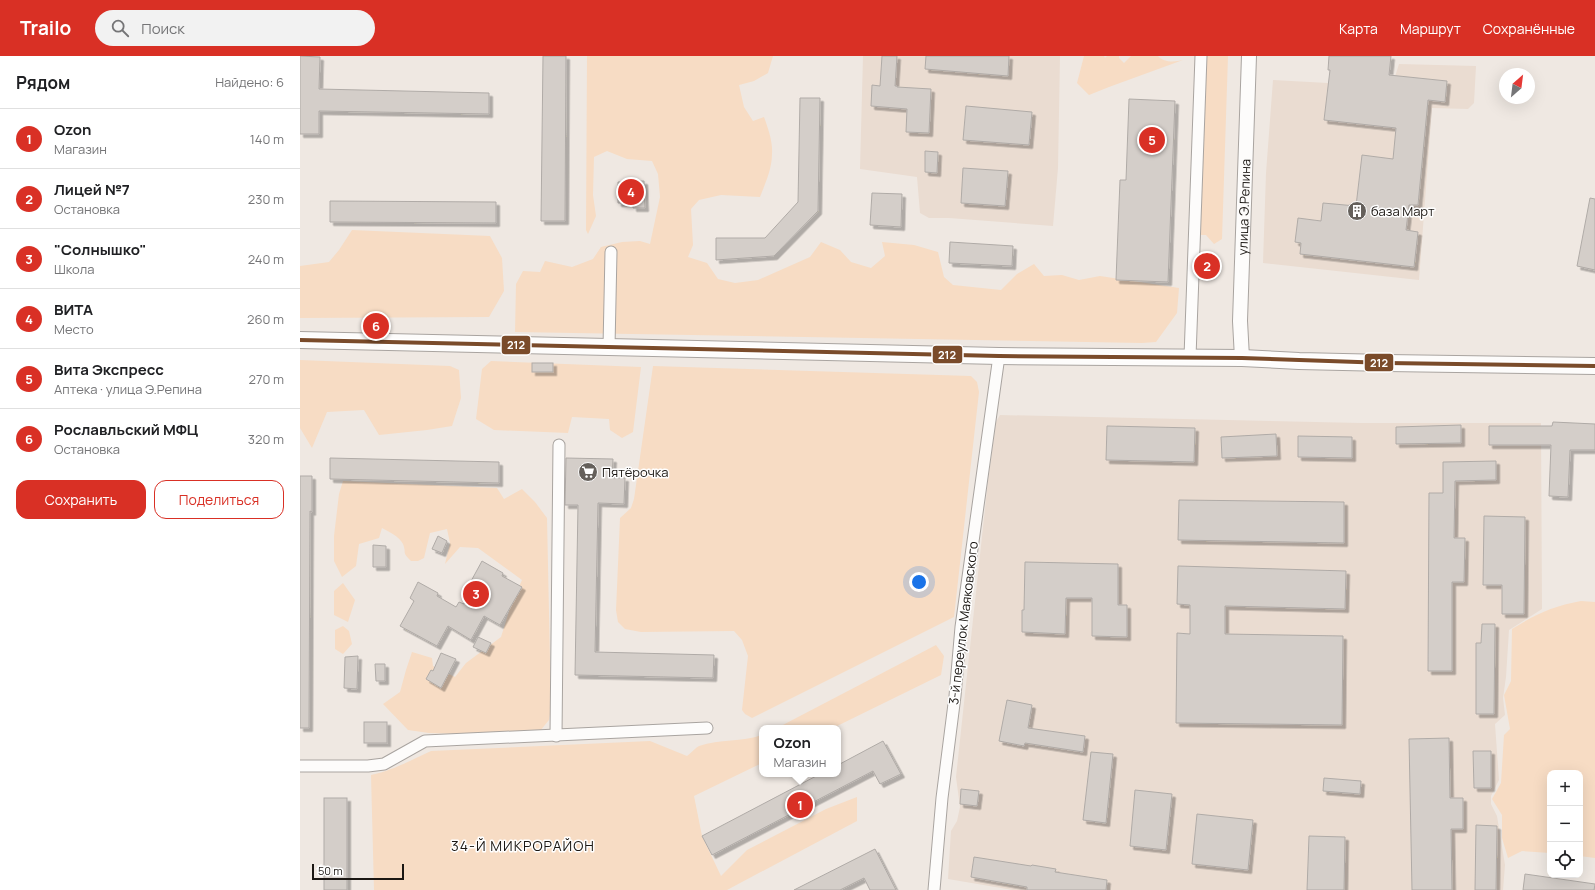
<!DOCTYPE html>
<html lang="ru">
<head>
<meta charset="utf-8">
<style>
	body { margin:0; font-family:Manrope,sans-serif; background:#f2f2f2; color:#202124 }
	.controls { position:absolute; right:12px; bottom:12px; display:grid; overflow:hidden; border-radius:8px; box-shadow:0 4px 16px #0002 }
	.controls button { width:36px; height:36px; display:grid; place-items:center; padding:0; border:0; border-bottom:1px solid #e0e0e0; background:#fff; color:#202124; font:20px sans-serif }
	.compass { position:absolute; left:1199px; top:12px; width:36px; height:36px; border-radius:50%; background:#fff; box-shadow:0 4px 16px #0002; rotate:28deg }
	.scale { position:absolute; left:12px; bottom:10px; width:92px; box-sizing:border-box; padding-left:4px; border:2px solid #1b1713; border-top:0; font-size:11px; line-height:14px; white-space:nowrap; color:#1b1713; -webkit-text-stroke:3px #fff; paint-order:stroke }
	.you { position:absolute; left:619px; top:526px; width:14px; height:14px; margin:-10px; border:3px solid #fff; border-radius:50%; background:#1a73e8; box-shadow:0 0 0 6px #1a73e833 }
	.badge { display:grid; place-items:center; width:26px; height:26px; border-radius:50%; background:#d93025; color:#fff; font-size:13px; font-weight:700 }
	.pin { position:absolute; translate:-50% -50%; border:2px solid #fff; box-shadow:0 1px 4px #0006 }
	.popup { position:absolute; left:459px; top:669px; width:82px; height:52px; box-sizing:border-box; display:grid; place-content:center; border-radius:8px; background:#fff; filter:drop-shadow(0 1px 3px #0005); font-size:13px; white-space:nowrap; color:#757577 }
	.popup b { font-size:15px; color:#202124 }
	.popup::after { content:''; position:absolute; left:50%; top:100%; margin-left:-8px; border:8px solid transparent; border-top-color:#fff }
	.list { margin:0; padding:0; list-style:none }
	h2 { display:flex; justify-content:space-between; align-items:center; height:52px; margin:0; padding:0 16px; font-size:17px }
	h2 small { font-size:13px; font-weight:400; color:#757577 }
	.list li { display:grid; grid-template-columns:26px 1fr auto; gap:12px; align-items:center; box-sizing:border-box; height:60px; padding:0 16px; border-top:1px solid #e0e0e0 }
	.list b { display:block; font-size:15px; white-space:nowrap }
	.list p { margin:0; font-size:13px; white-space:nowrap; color:#757577 }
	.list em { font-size:13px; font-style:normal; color:#757577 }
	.actions { display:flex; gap:8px; padding:12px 16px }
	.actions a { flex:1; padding:9px 0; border:1px solid #d93025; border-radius:12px; text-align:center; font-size:14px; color:#d93025 }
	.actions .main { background:#d93025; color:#fff }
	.icon { flex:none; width:22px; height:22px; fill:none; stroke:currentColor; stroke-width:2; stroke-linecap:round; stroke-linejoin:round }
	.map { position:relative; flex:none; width:1295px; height:834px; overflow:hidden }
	header { display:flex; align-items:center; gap:24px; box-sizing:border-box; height:56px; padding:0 20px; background:#d93025; color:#fff }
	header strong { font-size:19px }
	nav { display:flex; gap:22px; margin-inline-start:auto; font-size:14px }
	.search { width:280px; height:36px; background:#f2f2f2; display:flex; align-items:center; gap:10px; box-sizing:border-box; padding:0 14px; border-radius:22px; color:#757577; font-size:15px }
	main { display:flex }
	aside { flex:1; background:#fff }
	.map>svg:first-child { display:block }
	.built { fill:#eadcd1 }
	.green { fill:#f7dcc4 }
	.building { fill:#d4cec9; stroke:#b0aba7; filter:url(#shadow) }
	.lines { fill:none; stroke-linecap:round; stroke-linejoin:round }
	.minor-casing { stroke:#a9a4a0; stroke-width:13 }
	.tertiary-casing { stroke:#a9a4a0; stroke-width:16 }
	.secondary-casing { stroke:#a9a4a0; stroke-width:18 }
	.minor { stroke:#fdfcfb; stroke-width:11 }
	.tertiary { stroke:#fdfcfb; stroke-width:14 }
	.secondary { stroke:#fdfcfb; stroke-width:16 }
	.bus-1-casing { stroke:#fff; stroke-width:7 }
	.bus-1 { stroke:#7a4b2a; stroke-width:4 }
	.labels { text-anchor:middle; stroke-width:3; stroke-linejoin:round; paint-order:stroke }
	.street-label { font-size:13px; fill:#1b1713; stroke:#fff }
	.poi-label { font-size:13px; fill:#1b1713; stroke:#fff; text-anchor:start }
	.neighbourhood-label { font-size:14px; letter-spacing:1px; fill:#1b1713; stroke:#fff }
	.line-badge { stroke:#fff; stroke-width:1.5 }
	.badge-label { font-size:11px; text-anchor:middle; font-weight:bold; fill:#fff }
</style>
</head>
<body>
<header>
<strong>Trailo</strong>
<div class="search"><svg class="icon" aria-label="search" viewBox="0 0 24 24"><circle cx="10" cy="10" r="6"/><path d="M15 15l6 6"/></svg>Поиск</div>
<nav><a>Карта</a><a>Маршрут</a><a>Сохранённые</a></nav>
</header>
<main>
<aside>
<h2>Рядом<small>Найдено: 6</small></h2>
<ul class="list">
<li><span class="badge">1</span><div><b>Ozon</b><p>Магазин</p></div><em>140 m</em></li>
<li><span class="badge">2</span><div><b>Лицей №7</b><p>Остановка</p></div><em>230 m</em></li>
<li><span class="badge">3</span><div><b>&quot;Солнышко&quot;</b><p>Школа</p></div><em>240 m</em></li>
<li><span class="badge">4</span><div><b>ВИТА</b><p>Место</p></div><em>260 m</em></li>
<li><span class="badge">5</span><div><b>Вита Экспресс</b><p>Аптека · улица Э.Репина</p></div><em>270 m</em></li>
<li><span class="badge">6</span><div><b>Рославльский МФЦ</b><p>Остановка</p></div><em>320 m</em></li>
</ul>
<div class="actions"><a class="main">Сохранить</a><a>Поделиться</a></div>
</aside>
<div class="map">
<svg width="1295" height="834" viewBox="0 0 1295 834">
	<defs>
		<filter id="shadow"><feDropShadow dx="3.5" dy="3.5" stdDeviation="0" flood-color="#0004"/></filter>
	</defs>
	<rect width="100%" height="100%" fill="#efe8e2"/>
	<g class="built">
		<polygon points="563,0 760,0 758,112 753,170 649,162 629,162 620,157 617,121 560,113"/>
		<polygon points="1099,8 1176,10 1174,47 1168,53 1132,52 1119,224 963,207 966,117 973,24 1028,27 1093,27"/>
		<polygon points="700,359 1061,367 1241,367 1242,553 1209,574 1206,621 1203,642 1205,659 1195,668 1199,724 1191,740 1191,748 1197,760 1205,809 1203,834 713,834 648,823 651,775 657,765 660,751 656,721 688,425 696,366"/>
	</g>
	<g class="green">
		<path d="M287,0H473L468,17L454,25L439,29L444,51L453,65L464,61C468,72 473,86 472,98C472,113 465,128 460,141L421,139L399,144L391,153L393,189L388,201L407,207L418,223L435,227L458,224L510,201L521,186L540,194L551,206L571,212L585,200L582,186L614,189L638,196L644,221L653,229L701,234L717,218L734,208L744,220L762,219L779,224L800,220L879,232L877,257L856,286L842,287L215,276L216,228L223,215L240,216L245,205L272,211L293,203L301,191L322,186L340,185L350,188L360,141L358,118L352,105L327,103L307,95L294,101L293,139L296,160L288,178L286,174Z"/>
		<path d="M784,0H804L805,2L807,0H819V2L824,7L831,0H858C864,7 875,6 883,4L809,31L789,39L777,27Z"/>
		<polygon points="895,0 928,0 922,183 914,188 906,179 891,179"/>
		<polygon points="52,174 190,180 202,202 204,235 189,261 0,262 0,210 29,206 39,194"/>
		<polygon points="0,304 150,310 159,314 161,342 152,370 127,374 79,379 64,354 27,356 12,392 0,372"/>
		<polygon points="191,305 341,311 333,376 322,382 310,374 309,363 272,361 268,377 194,374 176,363 182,313"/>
		<polygon points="353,310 671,320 677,326 679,336 654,561 452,662 445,658 442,654 448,600 442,584 434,575 341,576 325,573 318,566 316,554 320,462 331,452 334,443"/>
		<path d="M43,425L197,432L204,443L222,433L235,446L247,462L251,652L249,664L240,675L158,678L129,677L108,674L83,648L100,636L106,614L112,596L132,602L133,610L155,621L166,607L201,581L212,546L222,524L178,492L160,491L145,508L150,487L147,473L130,477L124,502L118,505H111C101,495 107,498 103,488C99,480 89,476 82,472L79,482L59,488L56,510L42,521L34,505V480L39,438Z"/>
		<polygon points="43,527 55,544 48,566 34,559 34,535"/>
		<path d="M1281,545L1295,546V802L1280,800V717H1250V797L1222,795L1208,802L1202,782V759L1192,743L1201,727L1204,679L1210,673L1204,639L1211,625L1212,573C1236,558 1253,550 1281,545Z"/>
		<polygon points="43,570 49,575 52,588 43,598 35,593 35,574"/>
		<polygon points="636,589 644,600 641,619 533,672 477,672"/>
		<path d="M462,679V707L394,740L402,780L421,820L447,794L526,753L557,741V765L427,834H74L71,719C94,714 109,705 131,695L350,685L387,700C391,697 395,692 399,690C420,683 442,686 462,679Z"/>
	</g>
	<g class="building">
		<polygon points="0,0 20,1 19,33 189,37 189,58 19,55 19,78 0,78"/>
		<polygon points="243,0 266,0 265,165 241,165"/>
		<polygon points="582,0 597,0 595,30 597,30 597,31 631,33 629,77 606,76 607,53 571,50 572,29 580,30"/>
		<polygon points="626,0 709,0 708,20 625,13"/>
		<polygon points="1029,0 1091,0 1089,19 1147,25 1145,46 1128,44 1118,149 1109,149 1106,174 1118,176 1114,211 1000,198 1001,187 995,186 998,162 1021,165 1023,147 1056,150 1062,99 1093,103 1096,72 1024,64 1030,14 1028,14"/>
		<polygon points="500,42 520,42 518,155 474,200 416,204 416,182 465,182 498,146"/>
		<polygon points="829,43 875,45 868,226 816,224 820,124 826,124"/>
		<polygon points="666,50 732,56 729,89 663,84"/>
		<polygon points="625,95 638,96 637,117 625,116"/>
		<polygon points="663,112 708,115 705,150 661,147"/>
		<polygon points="344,125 345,152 333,152 333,147 318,147 318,126"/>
		<polygon points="572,137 602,138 601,171 570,169"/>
		<polygon points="1290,142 1295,143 1295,214 1277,210"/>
		<polygon points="30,145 196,146 196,167 30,166"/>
		<polygon points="650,186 713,190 712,210 649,207"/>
		<rect x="232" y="307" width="21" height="9"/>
		<polygon points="1253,366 1295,368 1295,394 1270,394 1268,441 1249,440 1251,389 1189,389 1189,370 1252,370"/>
		<polygon points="1161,369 1161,387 1096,388 1096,371"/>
		<polygon points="807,370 895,372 894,406 806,404"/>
		<polygon points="976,378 977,400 922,402 921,381"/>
		<polygon points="998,380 1052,381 1052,402 998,401"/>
		<polygon points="30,402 199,406 199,427 30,423"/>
		<polygon points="266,402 313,403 312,422 325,422 324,448 298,447 295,596 414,599 413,622 275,619 278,449 265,449"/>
		<polygon points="1196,405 1196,424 1155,425 1154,482 1165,482 1164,526 1152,526 1152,615 1128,615 1129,437 1143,437 1143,406"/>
		<polygon points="0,420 12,420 12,456 10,455 9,672 0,672"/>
		<polygon points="879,444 1044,446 1044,487 878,484"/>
		<polygon points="1184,460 1225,461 1224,558 1202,558 1202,529 1183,529"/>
		<polygon points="138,480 147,485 142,497 132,493"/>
		<polygon points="73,489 86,490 86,511 73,511"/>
		<polygon points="182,505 203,517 202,520 222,531 200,569 184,560 171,584 148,570 137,590 100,570 114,545 110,542 118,526 138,537 137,540 156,551 159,546 164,548 174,529 170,527"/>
		<polygon points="725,506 818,508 818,549 827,549 827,581 792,580 792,542 766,542 765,578 722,576 722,554 724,554"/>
		<polygon points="878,510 1046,515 1045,553 925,550 925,578 1043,580 1042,669 876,667 877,577 890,578 890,549 877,548"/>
		<polygon points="1182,568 1195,568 1194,658 1176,658 1176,587 1181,587"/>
		<polygon points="178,581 191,587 186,597 173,591"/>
		<polygon points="141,597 156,603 141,632 126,623 131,614 133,615"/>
		<polygon points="58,600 57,633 44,632 45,601"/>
		<polygon points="75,608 85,608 85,625 76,625"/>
		<polygon points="707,644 732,649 728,672 785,680 783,696 725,687 724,690 699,685"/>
		<rect x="64" y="666" width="23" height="21"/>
		<polygon points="1149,682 1150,742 1163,742 1163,773 1151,773 1152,834 1112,834 1109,683"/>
		<polygon points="583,685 601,718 580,728 573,715 412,799 402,780 520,718 538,718 538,709"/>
		<polygon points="1173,695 1191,695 1191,732 1174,732"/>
		<polygon points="791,696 813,698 806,767 783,764"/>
		<polygon points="1024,722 1061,725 1060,738 1023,735"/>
		<polygon points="661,733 679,735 677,750 660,748"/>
		<polygon points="835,734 872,738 866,794 830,790"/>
		<rect x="24" y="742" width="23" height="92"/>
		<polygon points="897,758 953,764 948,814 892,808"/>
		<polygon points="1176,769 1197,770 1196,834 1175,834"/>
		<polygon points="1009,780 1045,781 1044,834 1007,834"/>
		<polygon points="575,793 596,834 570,834 564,822 540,834 494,834"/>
		<polygon points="674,801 731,810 732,809 756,813 755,816 807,824 806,834 727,834 727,831 671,821"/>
		<polygon points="1225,818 1295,828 1294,834 1223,834"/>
	</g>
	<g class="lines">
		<defs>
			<g id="minor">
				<polyline points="309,291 311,196"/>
				<polyline points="890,301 901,0"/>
				<polyline points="256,680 259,389"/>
				<polyline points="0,710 68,710 84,708 125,685 407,672"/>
				<polyline points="634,834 642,742 655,640 661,571 699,300"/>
			</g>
			<g id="tertiary">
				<path id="s1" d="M942,302L940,265L949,0"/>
			</g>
			<polyline id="secondary" points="0,284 699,300 942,302 999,305 1087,307 1295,310"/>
		</defs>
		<use href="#minor" class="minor-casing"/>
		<use href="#tertiary" class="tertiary-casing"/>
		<use href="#secondary" class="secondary-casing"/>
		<use href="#minor" class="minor"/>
		<use href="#tertiary" class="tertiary"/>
		<use href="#secondary" class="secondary"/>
		<defs>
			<polyline id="bus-1" points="0,284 699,300 942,302 1087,307 1295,310"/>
		</defs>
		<use href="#bus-1" class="bus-1-casing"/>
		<use href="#bus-1" class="bus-1"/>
	</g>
	<defs>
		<symbol id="building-disc" viewBox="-11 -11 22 22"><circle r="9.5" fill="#65605b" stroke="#fff"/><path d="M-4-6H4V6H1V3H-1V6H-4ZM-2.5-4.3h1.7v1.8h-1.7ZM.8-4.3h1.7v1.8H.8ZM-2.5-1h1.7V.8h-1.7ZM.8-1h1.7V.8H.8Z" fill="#fff"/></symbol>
		<symbol id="supermarket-disc" viewBox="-11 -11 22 22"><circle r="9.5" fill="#65605b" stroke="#fff"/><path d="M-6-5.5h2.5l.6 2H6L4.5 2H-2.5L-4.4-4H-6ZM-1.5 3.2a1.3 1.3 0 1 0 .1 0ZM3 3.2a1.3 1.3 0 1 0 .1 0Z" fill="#fff"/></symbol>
	</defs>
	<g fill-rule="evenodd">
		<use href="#building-disc" x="1046" y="144" width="22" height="22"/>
		<use href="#supermarket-disc" x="277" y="405" width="22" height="22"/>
	</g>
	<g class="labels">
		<g class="street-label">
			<text dy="5" stroke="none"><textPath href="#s1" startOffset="151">улица Э.Репина</textPath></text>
			<text transform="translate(663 567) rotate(-83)" y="5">3-й переулок Маяковского</text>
		</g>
		<g class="poi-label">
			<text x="1071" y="160">база Март</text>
			<text x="302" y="421">Пятёрочка</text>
		</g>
		<g class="neighbourhood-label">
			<text x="223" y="795">34-Й МИКРОРАЙОН</text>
		</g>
	</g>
	<g class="line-badge">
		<rect x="201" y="279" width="30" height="20" rx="4" fill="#7a4b2a"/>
		<rect x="632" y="289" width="31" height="19" rx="4" fill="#7a4b2a"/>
		<rect x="1064" y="297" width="30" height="19" rx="4" fill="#7a4b2a"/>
	</g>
	<g class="badge-label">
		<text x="216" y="293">212</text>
		<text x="647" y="303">212</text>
		<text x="1079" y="311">212</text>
	</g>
</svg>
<div class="controls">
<button>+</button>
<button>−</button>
<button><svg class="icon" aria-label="locate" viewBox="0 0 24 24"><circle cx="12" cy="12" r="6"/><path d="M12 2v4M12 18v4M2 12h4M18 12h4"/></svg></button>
</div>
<svg class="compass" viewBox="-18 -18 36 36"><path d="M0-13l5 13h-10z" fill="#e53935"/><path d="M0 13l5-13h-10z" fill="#757577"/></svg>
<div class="scale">50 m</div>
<div class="you"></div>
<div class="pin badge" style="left:500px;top:749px">1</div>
<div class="popup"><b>Ozon</b>Магазин</div>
<div class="pin badge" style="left:907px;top:210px">2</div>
<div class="pin badge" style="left:176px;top:538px">3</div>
<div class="pin badge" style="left:331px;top:136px">4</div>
<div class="pin badge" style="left:852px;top:84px">5</div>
<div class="pin badge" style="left:76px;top:270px">6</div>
</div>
</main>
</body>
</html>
